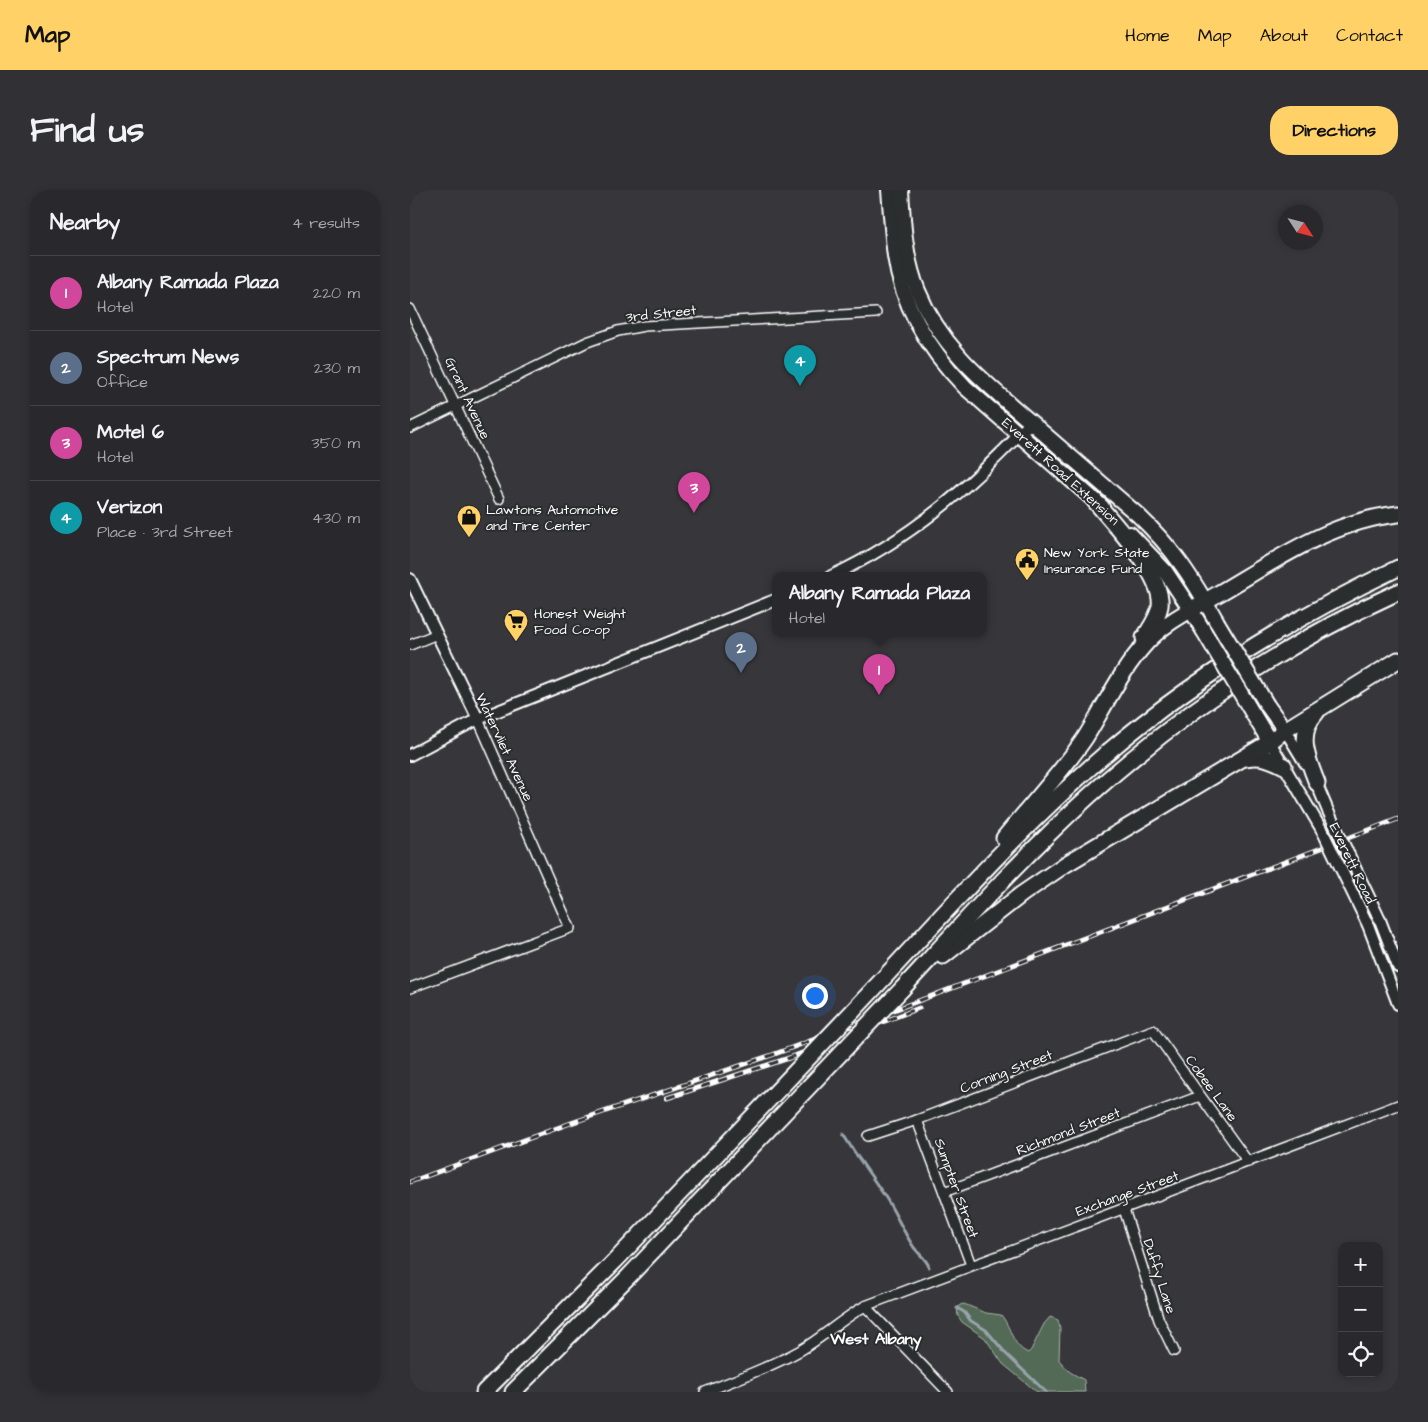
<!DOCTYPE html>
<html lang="en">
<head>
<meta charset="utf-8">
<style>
	body { margin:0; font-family:"Architects Daughter",sans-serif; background:#313034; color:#f1f3f6 }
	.controls { position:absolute; right:15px; bottom:15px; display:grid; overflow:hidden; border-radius:10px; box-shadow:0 2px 8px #0003 }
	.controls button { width:45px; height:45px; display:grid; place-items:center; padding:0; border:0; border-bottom:1px solid #454448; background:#29282c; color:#f1f3f6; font:25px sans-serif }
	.compass { position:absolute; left:868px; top:15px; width:45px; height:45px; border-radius:50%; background:#29282c; box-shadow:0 2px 8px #0003; rotate:126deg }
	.you { position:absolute; left:404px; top:805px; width:18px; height:18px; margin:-12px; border:4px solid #fff; border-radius:50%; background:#1a73e8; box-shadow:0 0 0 8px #1a73e833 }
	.badge { display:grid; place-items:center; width:32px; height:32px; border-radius:50%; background:#ffd166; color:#fff; font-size:16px; font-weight:700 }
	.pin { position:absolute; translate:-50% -41px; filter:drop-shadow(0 1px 2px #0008) }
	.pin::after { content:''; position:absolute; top:26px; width:18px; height:15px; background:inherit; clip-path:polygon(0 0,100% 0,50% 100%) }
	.popup { position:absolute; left:362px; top:382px; width:215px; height:65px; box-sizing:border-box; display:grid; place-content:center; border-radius:10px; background:#29282c; filter:drop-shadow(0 1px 4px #0005); font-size:16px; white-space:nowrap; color:#a5a6a9 }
	.popup b { font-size:19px; color:#f1f3f6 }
	.popup::after { content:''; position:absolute; left:50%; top:100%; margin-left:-10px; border:10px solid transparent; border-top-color:#29282c }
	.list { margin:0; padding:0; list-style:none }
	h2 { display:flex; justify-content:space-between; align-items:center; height:65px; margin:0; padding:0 20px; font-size:21px }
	h2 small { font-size:16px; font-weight:400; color:#a5a6a9 }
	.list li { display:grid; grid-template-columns:32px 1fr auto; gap:15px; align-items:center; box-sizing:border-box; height:75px; padding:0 20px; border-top:1px solid #454448 }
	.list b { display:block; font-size:19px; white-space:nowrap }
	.list p { margin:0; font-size:16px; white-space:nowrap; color:#a5a6a9 }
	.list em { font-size:16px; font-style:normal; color:#a5a6a9 }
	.icon { flex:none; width:28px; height:28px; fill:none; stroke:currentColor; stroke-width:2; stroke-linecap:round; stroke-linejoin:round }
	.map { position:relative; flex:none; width:988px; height:1202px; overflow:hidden; border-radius:20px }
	header { display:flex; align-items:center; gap:30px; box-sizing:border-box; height:70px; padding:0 25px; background:#ffd166; color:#111 }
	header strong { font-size:24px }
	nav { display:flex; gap:28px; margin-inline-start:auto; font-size:18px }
	.intro { display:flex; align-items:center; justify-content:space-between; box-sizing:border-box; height:120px; padding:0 30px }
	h1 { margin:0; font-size:35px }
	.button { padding:12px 22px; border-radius:20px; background:#ffd166; color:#111; font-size:18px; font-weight:700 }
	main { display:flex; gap:30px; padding:0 30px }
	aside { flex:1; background:#29282c; border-radius:20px; box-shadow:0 2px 8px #0003 }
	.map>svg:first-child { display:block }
	.green { fill:#536a57; stroke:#a9b4ab }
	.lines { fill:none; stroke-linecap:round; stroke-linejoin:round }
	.stream { stroke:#98a3ac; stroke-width:3 }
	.minor-casing { stroke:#fff; stroke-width:12 }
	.tertiary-casing { stroke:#fff; stroke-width:14 }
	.primary-casing { stroke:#fff; stroke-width:18 }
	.motorway-casing { stroke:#fff; stroke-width:19 }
	.minor { stroke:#2a2d2e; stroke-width:9 }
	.tertiary { stroke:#2a2d2e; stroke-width:10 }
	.primary { stroke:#2a2d2e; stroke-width:14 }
	.motorway { stroke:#2a2d2e; stroke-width:15 }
	.rail-casing { stroke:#fff; stroke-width:5 }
	.rail { stroke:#2a2d2e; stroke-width:3; stroke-dasharray:9; stroke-linecap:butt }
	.tertiary-bridge-casing { stroke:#fff; stroke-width:14; stroke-linecap:butt }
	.primary-bridge-casing { stroke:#fff; stroke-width:18; stroke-linecap:butt }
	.motorway-bridge-casing { stroke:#fff; stroke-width:19; stroke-linecap:butt }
	.tertiary-bridge { stroke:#2a2d2e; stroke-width:10 }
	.primary-bridge { stroke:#2a2d2e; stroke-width:14 }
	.motorway-bridge { stroke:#2a2d2e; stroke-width:15 }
	.labels { text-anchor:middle; stroke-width:4; stroke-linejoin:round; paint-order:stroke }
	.street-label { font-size:14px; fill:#fff; stroke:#2a2d2e }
	.poi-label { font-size:14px; fill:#fff; stroke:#2a2d2e; text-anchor:start }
	.quarter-label { font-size:16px; font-weight:bold; fill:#fff; stroke:#2a2d2e }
</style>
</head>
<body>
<header>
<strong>Map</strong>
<nav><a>Home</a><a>Map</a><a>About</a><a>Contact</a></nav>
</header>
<div class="intro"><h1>Find us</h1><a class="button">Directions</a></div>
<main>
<aside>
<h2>Nearby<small>4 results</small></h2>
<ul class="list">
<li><span class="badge" style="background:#d1479c">1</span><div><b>Albany Ramada Plaza</b><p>Hotel</p></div><em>220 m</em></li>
<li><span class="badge" style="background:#5c6f8a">2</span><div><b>Spectrum News</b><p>Office</p></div><em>230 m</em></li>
<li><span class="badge" style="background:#d1479c">3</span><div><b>Motel 6</b><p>Hotel</p></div><em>350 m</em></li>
<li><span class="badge" style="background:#0f9aa8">4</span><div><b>Verizon</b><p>Place · 3rd Street</p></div><em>430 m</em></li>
</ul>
</aside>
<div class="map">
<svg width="988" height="1202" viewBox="0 0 988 1202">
	<rect width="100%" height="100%" fill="#37363a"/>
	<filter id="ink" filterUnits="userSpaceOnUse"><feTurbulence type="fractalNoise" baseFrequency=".02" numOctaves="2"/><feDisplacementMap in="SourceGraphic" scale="10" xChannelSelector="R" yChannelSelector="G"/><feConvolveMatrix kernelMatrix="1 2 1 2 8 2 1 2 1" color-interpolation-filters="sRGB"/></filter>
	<g filter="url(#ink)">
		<path class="green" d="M554,1114L576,1123L591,1125C602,1138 601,1155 618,1163L621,1160L634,1134L640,1127L648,1130L650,1138L649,1170L660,1182L674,1190L675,1202H627L593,1174L575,1148L552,1132L548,1126L547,1118L550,1115Z"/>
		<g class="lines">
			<g class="stream">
				<path d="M433,944C446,966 462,986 476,1008C486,1024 493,1041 503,1056C507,1063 517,1069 519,1077"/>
				<polyline points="547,1118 554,1122 561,1131 576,1140 597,1165 636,1202"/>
			</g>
			<defs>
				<g id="minor">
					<polyline points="0,119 89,309"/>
					<polyline points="0,238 177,152 208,141 234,136 466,123"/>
					<polyline points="0,455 27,444"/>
					<polyline points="0,798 160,738 68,529"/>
					<polyline points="507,930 561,1075"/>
					<polyline points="458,946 507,930 743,840 838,972"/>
					<polyline points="534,1002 790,906"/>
					<polyline points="714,1019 749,1130 764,1161"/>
					<polyline points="455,1116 538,1202"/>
					<path d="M295,1202C327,1189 361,1177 391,1160C413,1147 432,1129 455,1116L988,915"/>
				</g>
				<g id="tertiary">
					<path d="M421,386C501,349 561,296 621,232"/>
					<polyline points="0,389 68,529"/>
					<polyline points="875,540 895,573"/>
					<polyline points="860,552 913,642"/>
					<polyline points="0,565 68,529 365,410"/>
					<polyline points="905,590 918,621"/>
					<polyline points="970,730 988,777"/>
					<polyline points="958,735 988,814"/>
				</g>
				<g id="primary">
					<path d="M479,0C481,22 482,44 485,66C492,116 520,161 555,197L692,317"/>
					<path d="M491,0C493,34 495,69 508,101C532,160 577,194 624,235C659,265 693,295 728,325C764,359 783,389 807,432"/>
					<polyline points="720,344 755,381 781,420 793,440"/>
					<polyline points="857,515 875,540"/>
					<polyline points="843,524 860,552"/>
				</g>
				<g id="motorway">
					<path d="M684,310C703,333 754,386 750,416C748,428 740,438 734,448"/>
					<path d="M906,523C886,544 898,570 907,593"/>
					<path d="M836,568C851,565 861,569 874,576"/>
					<path d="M594,648C621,615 651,583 675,548C695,516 711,480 737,452C755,432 783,419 806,405C863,372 920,331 988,324"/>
					<polyline points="533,766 612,704 656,674 860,552 875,540 988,470"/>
					<path d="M492,799C553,733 613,666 679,606C771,523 876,453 988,402"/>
					<path d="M443,821C524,735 603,644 692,567C782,489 881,429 988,378"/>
					<polyline points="74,1202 204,1072 327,943"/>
					<polyline points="103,1202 219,1086 371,926"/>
				</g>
			</defs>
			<use href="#minor" class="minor-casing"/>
			<use href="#tertiary" class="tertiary-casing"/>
			<use href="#primary" class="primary-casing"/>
			<use href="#motorway" class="motorway-casing"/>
			<use href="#minor" class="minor"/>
			<use href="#tertiary" class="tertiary"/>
			<use href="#primary" class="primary"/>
			<use href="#motorway" class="motorway"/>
			<defs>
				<g id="rail">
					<polyline points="257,908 379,868 509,818"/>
					<polyline points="0,992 158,934 362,865 519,807 988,629"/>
				</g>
			</defs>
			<use href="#rail" class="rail-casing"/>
			<use href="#rail" class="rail"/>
			<defs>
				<g id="tertiary-bridge">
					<polyline points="918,621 970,730"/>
					<polyline points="913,642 958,735"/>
				</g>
				<g id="primary-bridge">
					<polyline points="807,432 857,515"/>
					<polyline points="793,440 843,524"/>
				</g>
				<g id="motorway-bridge">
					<polyline points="371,926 492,799"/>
					<polyline points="327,943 443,821"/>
				</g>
			</defs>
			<use href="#tertiary-bridge" class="tertiary-bridge-casing"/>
			<use href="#primary-bridge" class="primary-bridge-casing"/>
			<use href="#motorway-bridge" class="motorway-bridge-casing"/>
			<use href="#tertiary-bridge" class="tertiary-bridge"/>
			<use href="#primary-bridge" class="primary-bridge"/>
			<use href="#motorway-bridge" class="motorway-bridge"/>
		</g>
	</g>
	<defs>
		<symbol id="shop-pin" viewBox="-11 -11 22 30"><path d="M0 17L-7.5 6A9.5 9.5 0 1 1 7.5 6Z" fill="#ffd166" stroke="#2a2d2e"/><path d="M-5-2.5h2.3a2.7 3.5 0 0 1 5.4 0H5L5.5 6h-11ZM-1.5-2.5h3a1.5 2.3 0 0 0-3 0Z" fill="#111"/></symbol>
		<symbol id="civic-pin" viewBox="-11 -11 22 30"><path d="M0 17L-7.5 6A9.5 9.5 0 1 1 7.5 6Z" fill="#ffd166" stroke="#2a2d2e"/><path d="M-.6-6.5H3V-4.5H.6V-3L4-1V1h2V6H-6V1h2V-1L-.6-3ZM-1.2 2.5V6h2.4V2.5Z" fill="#111"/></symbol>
		<symbol id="supermarket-pin" viewBox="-11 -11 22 30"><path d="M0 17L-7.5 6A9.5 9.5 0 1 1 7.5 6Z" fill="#ffd166" stroke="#2a2d2e"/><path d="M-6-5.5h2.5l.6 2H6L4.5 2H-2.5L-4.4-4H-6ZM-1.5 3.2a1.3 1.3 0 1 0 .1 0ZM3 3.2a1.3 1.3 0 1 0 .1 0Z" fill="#111"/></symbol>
	</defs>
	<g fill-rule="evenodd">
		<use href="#shop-pin" x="45" y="313" width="28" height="38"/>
		<use href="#civic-pin" x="603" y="356" width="28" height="38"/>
		<use href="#supermarket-pin" x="92" y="417" width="28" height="38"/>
	</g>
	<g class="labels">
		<g class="street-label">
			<text transform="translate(251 123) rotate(-6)" y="5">3rd Street</text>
			<text transform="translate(58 208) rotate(65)" y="5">Grant Avenue</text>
			<text transform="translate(651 281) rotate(42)" y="5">Everett Road Extension</text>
			<text transform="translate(95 557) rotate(65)" y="5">Watervliet Avenue</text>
			<text transform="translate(943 673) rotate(64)" y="5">Everett Road</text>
			<text transform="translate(596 881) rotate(-21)" y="5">Corning Street</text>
			<text transform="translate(802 898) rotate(54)" y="5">Cobee Lane</text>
			<text transform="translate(658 941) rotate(-21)" y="5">Richmond Street</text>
			<text transform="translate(547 998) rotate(70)" y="5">Sumpter Street</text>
			<text transform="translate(717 1003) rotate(-20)" y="5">Exchange Street</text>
			<text transform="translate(750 1086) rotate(72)" y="5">Duffy Lane</text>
		</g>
		<g class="poi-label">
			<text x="76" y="324">Lawtons Automotive<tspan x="76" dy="16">and Tire Center</tspan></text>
			<text x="634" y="367">New York State<tspan x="634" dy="16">Insurance Fund</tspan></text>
			<text x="124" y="428">Honest Weight<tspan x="124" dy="16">Food Co-op</tspan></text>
		</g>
		<g class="quarter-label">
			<text x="466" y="1154">West Albany</text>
		</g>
	</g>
</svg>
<div class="controls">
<button>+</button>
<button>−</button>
<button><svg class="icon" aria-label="locate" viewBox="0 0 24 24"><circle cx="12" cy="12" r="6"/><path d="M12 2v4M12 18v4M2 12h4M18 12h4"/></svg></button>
</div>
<svg class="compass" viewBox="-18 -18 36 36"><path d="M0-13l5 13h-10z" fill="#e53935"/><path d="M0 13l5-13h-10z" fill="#a5a6a9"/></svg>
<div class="you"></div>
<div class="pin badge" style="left:469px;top:505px;background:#d1479c">1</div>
<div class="popup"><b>Albany Ramada Plaza</b>Hotel</div>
<div class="pin badge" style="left:331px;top:483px;background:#5c6f8a">2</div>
<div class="pin badge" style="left:284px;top:323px;background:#d1479c">3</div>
<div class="pin badge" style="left:390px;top:196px;background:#0f9aa8">4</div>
</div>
</main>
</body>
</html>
